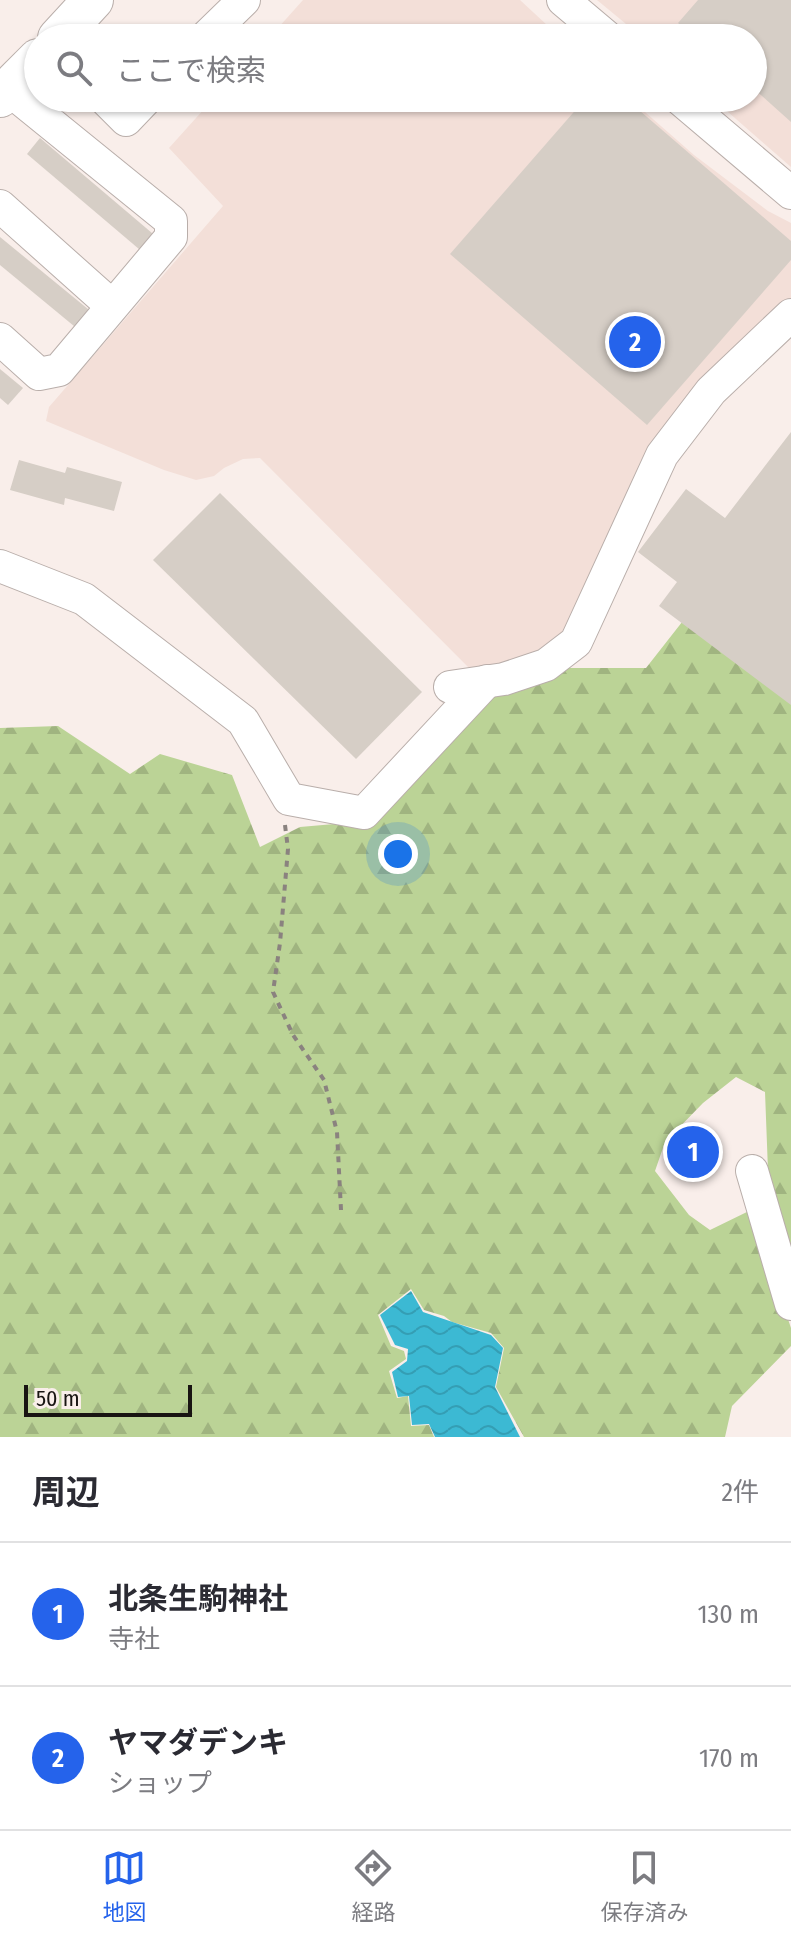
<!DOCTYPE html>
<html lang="ja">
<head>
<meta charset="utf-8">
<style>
	body { margin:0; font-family:"Fira Sans Condensed","Noto Sans JP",sans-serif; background:#f2f2f3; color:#2b2b33 }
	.scale { position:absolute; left:24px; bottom:20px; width:168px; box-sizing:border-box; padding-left:8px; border:4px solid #181412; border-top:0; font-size:22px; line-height:28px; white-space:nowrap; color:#181412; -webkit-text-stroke:6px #f9eeea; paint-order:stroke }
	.you { position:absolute; left:398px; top:854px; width:28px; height:28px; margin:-20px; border:6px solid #fff; border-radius:50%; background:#1a73e8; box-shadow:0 0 0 12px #1a73e833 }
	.badge { display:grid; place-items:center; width:52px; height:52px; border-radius:50%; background:#2563eb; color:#fff; font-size:26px; font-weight:700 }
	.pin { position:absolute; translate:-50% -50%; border:4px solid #fff; box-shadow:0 2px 8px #0006 }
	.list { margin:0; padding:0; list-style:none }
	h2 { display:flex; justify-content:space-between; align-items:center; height:104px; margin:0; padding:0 32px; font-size:34px }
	h2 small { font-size:26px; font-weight:400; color:#7c7c81 }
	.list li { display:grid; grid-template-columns:52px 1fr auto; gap:24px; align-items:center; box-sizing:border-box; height:144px; padding:0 32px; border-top:2px solid #e1e1e2 }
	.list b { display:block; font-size:30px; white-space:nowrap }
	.list p { margin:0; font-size:26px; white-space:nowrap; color:#7c7c81 }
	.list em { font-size:26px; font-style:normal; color:#7c7c81 }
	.icon { flex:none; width:44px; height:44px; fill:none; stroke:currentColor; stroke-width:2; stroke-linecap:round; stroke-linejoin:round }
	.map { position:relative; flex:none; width:791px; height:1437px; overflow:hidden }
	.search { position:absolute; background:#fff; box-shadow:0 2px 6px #0004; left:24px; right:24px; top:24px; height:88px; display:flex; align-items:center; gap:20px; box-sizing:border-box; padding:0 28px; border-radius:44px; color:#7c7c81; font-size:30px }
	.sheet { height:392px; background:#fff }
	nav { display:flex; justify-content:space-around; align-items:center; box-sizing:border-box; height:112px; border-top:2px solid #e1e1e2; background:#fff; font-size:22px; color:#7c7c81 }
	nav a { display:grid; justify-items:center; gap:4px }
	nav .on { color:#2563eb }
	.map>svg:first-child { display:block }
	.built { fill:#f3dfd8 }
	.forest { fill:url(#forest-firs) }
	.water { fill:url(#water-waves) }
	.building { fill:#d6cec6 }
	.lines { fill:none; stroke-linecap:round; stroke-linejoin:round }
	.minor-casing { stroke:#b9aeaa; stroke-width:34 }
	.major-casing { stroke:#b9aeaa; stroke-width:42 }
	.path { stroke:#8a827f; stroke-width:4; stroke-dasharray:6 6; stroke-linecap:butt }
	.minor { stroke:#fff; stroke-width:32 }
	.major { stroke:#fff; stroke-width:40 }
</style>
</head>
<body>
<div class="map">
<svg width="791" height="1437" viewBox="0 0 791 1437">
	<defs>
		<pattern id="forest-firs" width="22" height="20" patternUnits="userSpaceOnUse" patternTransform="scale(2)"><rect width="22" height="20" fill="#bbd396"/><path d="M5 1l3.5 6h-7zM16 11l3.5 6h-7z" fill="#a0b480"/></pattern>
		<pattern id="water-waves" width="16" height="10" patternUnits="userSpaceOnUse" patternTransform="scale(2)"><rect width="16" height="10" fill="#3cb9d3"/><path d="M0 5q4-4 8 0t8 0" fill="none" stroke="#349eb4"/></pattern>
	</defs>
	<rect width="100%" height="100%" fill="#f9eeea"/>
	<g class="built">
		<polygon points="303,0 520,0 561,38 269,38"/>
		<polygon points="597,0 791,0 791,167 712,98 753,98 753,38 643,38"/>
		<polygon points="214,98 629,98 694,155 768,211 791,223 791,300 698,393 573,625 544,657 478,677 260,458 243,459 224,468 214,476 196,480 164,470 46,421 49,407 223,206 169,148"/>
	</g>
	<polygon class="forest" points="686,617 791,693 791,1276 769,1197 765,1092 736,1077 703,1103 665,1142 655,1171 689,1215 710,1230 751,1210 791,1328 791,1346 732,1406 725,1437 524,1437 496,1387 504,1348 491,1333 452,1322 444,1316 424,1310 411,1289 378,1315 391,1346 404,1351 406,1359 389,1371 397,1398 408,1396 411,1426 429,1425 434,1437 0,1437 0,728 58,726 130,774 160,754 232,775 260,847 300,827 380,820 439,748 502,689 566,668 646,668"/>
	<polygon class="water" points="411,1291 423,1312 491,1335 503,1348 495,1387 520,1437 435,1437 429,1424 412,1425 409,1396 398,1397 392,1372 407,1361 408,1349 395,1345 380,1315"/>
	<g class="building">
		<polygon points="698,0 791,0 791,122 753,88 753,38 696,38 678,23"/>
		<polygon points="586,98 625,98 791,241 791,260 647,425 450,254"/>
		<polygon points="40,138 159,239 146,255 27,154"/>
		<polygon points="0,237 94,314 80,331 0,265"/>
		<polygon points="0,369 23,388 8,405 0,398"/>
		<polygon points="791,432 791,705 659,606 677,582 638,552 686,489 725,518"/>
		<polygon points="19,460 65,473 67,467 122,482 114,511 65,498 64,505 10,490"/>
		<polygon points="220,493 422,692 356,759 153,560"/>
	</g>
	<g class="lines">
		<defs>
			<g id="minor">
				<polyline points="563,0 608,38"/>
				<polyline points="205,38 244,0"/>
				<polyline points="104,98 126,120 147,98"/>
				<polyline points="679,98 791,193"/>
				<polyline points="0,206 112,306"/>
				<polyline points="0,339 39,374 59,370 171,237 171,221 7,88"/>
				<polyline points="0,566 84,599 243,721 289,799 364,813 487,681"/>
				<polyline points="450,687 504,679 546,665 576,642 662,455 711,391 791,315"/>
				<polyline points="752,1171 791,1304"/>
			</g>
			<g id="major">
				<polyline points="58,38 93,0"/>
				<polyline points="0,97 38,59"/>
			</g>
		</defs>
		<use href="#minor" class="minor-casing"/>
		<use href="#major" class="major-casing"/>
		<polyline class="path" points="285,825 288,849 280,943 273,992 293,1035 324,1080 337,1132 341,1210"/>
		<use href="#minor" class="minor"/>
		<use href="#major" class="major"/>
	</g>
</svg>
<div class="scale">50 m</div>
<div class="you"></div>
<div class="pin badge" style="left:693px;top:1152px">1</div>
<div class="pin badge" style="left:635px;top:342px">2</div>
<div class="search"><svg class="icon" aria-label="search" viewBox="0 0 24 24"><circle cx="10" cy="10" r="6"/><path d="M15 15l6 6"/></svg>ここで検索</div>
</div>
<section class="sheet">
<h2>周辺<small>2件</small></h2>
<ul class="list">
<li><span class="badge">1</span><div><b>北条生駒神社</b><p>寺社</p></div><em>130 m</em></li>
<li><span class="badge">2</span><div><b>ヤマダデンキ</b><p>ショップ</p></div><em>170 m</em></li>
</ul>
</section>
<nav>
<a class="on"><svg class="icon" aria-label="map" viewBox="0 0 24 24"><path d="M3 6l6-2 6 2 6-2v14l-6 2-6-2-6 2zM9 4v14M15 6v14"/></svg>地図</a>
<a><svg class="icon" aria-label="directions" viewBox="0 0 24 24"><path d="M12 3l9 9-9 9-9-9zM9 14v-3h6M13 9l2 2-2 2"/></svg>経路</a>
<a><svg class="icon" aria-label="saved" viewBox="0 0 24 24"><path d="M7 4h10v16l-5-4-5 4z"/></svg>保存済み</a>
</nav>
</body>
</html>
